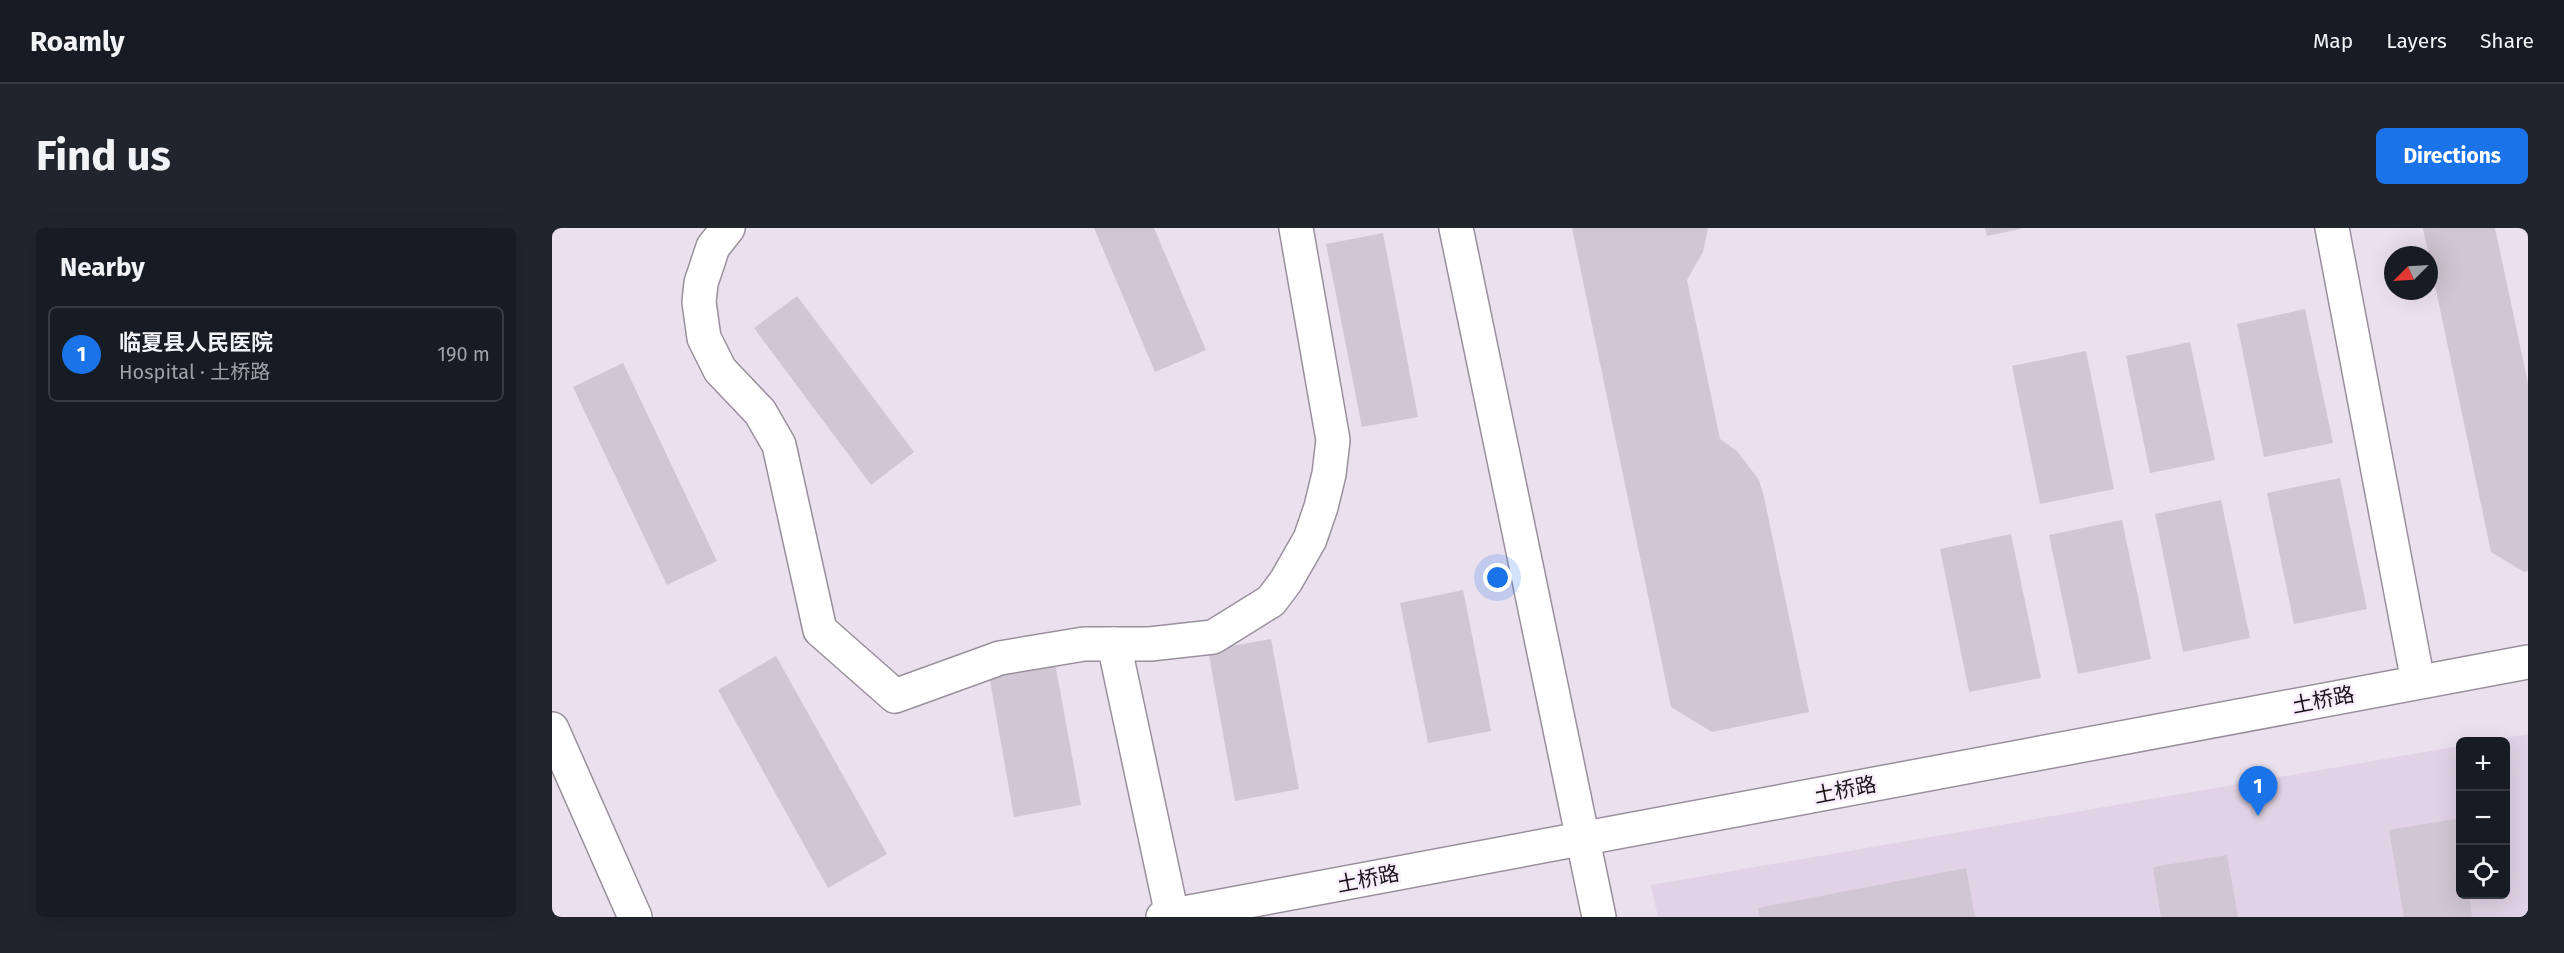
<!DOCTYPE html>
<html lang="en">
<head>
<meta charset="utf-8">
<style>
	body { margin:0; font-family:"Fira Sans","Noto Sans SC",sans-serif; background:#20242c; color:#f1f3f6 }
	.controls { position:absolute; right:18px; bottom:18px; display:grid; overflow:hidden; border-radius:9px; box-shadow:0 6px 24px #0002 }
	.controls button { width:54px; height:54px; display:grid; place-items:center; padding:0; border:0; border-bottom:2px solid #363941; background:#171b24; color:#f1f3f6; font:30px sans-serif }
	.compass { position:absolute; left:1832px; top:18px; width:54px; height:54px; border-radius:50%; background:#171b24; box-shadow:0 6px 24px #0002; rotate:246deg }
	.you { position:absolute; left:946px; top:350px; width:21px; height:21px; margin:-15px; border:4px solid #fff; border-radius:50%; background:#1a73e8; box-shadow:0 0 0 9px #1a73e833 }
	.badge { display:grid; place-items:center; width:39px; height:39px; border-radius:50%; background:#1a73e8; color:#fff; font-size:20px; font-weight:700 }
	.pin { position:absolute; translate:-50% -50px; filter:drop-shadow(0 2px 3px #0008) }
	.pin::after { content:''; position:absolute; top:32px; width:21px; height:18px; background:inherit; clip-path:polygon(0 0,100% 0,50% 100%) }
	.list { margin:0; padding:0; list-style:none }
	h2 { display:flex; justify-content:space-between; align-items:center; height:78px; margin:0; padding:0 24px; font-size:26px }
	h2 small { font-size:20px; font-weight:400; color:#9ea1a6 }
	.list li { display:grid; grid-template-columns:39px 1fr auto; gap:18px; align-items:center; box-sizing:border-box; height:96px; margin:0 12px 12px; padding:0 12px; border:2px solid #363941; border-radius:9px }
	.list b { display:block; font-size:22px; white-space:nowrap }
	.list p { margin:0; font-size:20px; white-space:nowrap; color:#9ea1a6 }
	.list em { font-size:20px; font-style:normal; color:#9ea1a6 }
	.icon { flex:none; width:33px; height:33px; fill:none; stroke:currentColor; stroke-width:2; stroke-linecap:round; stroke-linejoin:round }
	.map { position:relative; flex:none; width:1976px; height:689px; overflow:hidden; border-radius:9px }
	header { display:flex; align-items:center; gap:36px; box-sizing:border-box; height:84px; padding:0 30px; background:#171b24; border-bottom:2px solid #363941 }
	header strong { font-size:28px }
	nav { display:flex; gap:33px; margin-inline-start:auto; font-size:21px }
	.intro { display:flex; align-items:center; justify-content:space-between; box-sizing:border-box; height:144px; padding:0 36px }
	h1 { margin:0; font-size:42px }
	.button { padding:15px 27px; border-radius:9px; background:#1a73e8; color:#fff; font-size:21px; font-weight:700 }
	main { display:flex; gap:36px; padding:0 36px }
	aside { flex:1; background:#171b24; border-radius:9px; box-shadow:0 6px 24px #0002 }
	.map>svg:first-child { display:block }
	.built { fill:#e1d2e5 }
	.building { fill:#d1c7d4 }
	.lines { fill:none; stroke-linecap:round; stroke-linejoin:round }
	.minor-casing { stroke:#9a909d; stroke-width:36 }
	.major-casing { stroke:#9a909d; stroke-width:36 }
	.minor { stroke:#fff; stroke-width:33 }
	.major { stroke:#fff; stroke-width:33 }
	.labels { text-anchor:middle; stroke-width:5; stroke-linejoin:round; paint-order:stroke }
	.street-label { font-size:21px; fill:#181519; stroke:#f8eefb }
</style>
</head>
<body>
<header>
<strong>Roamly</strong>
<nav><a>Map</a><a>Layers</a><a>Share</a></nav>
</header>
<div class="intro"><h1>Find us</h1><a class="button">Directions</a></div>
<main>
<aside>
<h2>Nearby<small></small></h2>
<ul class="list">
<li><span class="badge">1</span><div><b>临夏县人民医院</b><p>Hospital · 土桥路</p></div><em>190 m</em></li>
</ul>
</aside>
<div class="map">
<svg width="1976" height="689" viewBox="0 0 1976 689">
	<rect width="100%" height="100%" fill="#ebe0ee"/>
	<polygon class="built" points="1976,506 1976,689 1106,689 1099,657 1908,518 1908,666 1954,666 1954,514 1935,513"/>
	<g class="building">
		<polygon points="542,0 602,0 654,122 603,144"/>
		<polygon points="1020,0 1156,0 1151,24 1135,52 1168,211 1185,223 1207,252 1212,269 1257,484 1160,504 1119,479"/>
		<polygon points="1433,0 1469,0 1469,1 1435,8"/>
		<polygon points="1871,0 1943,0 1976,155 1976,343 1972,344 1939,324"/>
		<polygon points="831,5 866,189 810,199 774,16"/>
		<polygon points="245,68 362,224 319,257 202,100"/>
		<polygon points="1753,81 1781,215 1712,229 1685,96"/>
		<polygon points="1638,114 1663,232 1598,245 1574,128"/>
		<polygon points="1534,123 1562,261 1488,276 1460,138"/>
		<polygon points="71,135 165,333 115,357 21,159"/>
		<polygon points="1788,250 1815,381 1742,396 1715,265"/>
		<polygon points="1669,272 1698,410 1631,424 1603,286"/>
		<polygon points="1570,292 1599,431 1526,446 1497,307"/>
		<polygon points="1459,306 1489,450 1417,464 1388,321"/>
		<polygon points="911,362 939,503 876,515 848,375"/>
		<polygon points="719,411 747,561 683,573 656,422"/>
		<polygon points="224,428 335,626 276,660 166,462"/>
		<polygon points="503,435 529,577 462,589 437,447"/>
		<polygon points="1904,591 1908,617 1908,666 1917,666 1920,689 1852,689 1837,602"/>
		<polygon points="1675,627 1686,689 1609,689 1601,639"/>
		<polygon points="1414,640 1423,689 1208,689 1206,680"/>
	</g>
	<g class="lines">
		<defs>
			<g id="minor">
				<polyline points="176,0 161,19 149,55 147,74 152,110 168,142 208,184 227,217 268,402 343,468 448,430 532,416 598,416 661,409 719,373 734,353 758,311 769,279 777,246 781,212 744,0"/>
				<polyline points="904,0 1047,689"/>
				<polyline points="1780,0 1866,454"/>
				<polyline points="562,416 620,687"/>
				<polyline points="611,689 1976,434"/>
			</g>
			<polyline id="major" points="0,501 83,689"/>
		</defs>
		<use href="#minor" class="minor-casing"/>
		<use href="#major" class="major-casing"/>
		<use href="#minor" class="minor"/>
		<use href="#major" class="major"/>
	</g>
	<g class="labels">
		<g class="street-label">
			<text transform="translate(1771 472) rotate(-11)" y="7">土桥路</text>
			<text transform="translate(1293 562) rotate(-11)" y="7">土桥路</text>
			<text transform="translate(816 651) rotate(-11)" y="7">土桥路</text>
		</g>
	</g>
</svg>
<div class="controls">
<button>+</button>
<button>−</button>
<button><svg class="icon" aria-label="locate" viewBox="0 0 24 24"><circle cx="12" cy="12" r="6"/><path d="M12 2v4M12 18v4M2 12h4M18 12h4"/></svg></button>
</div>
<svg class="compass" viewBox="-18 -18 36 36"><path d="M0-13l5 13h-10z" fill="#e53935"/><path d="M0 13l5-13h-10z" fill="#9ea1a6"/></svg>
<div class="you"></div>
<div class="pin badge" style="left:1706px;top:588px">1</div>
</div>
</main>
</body>
</html>
